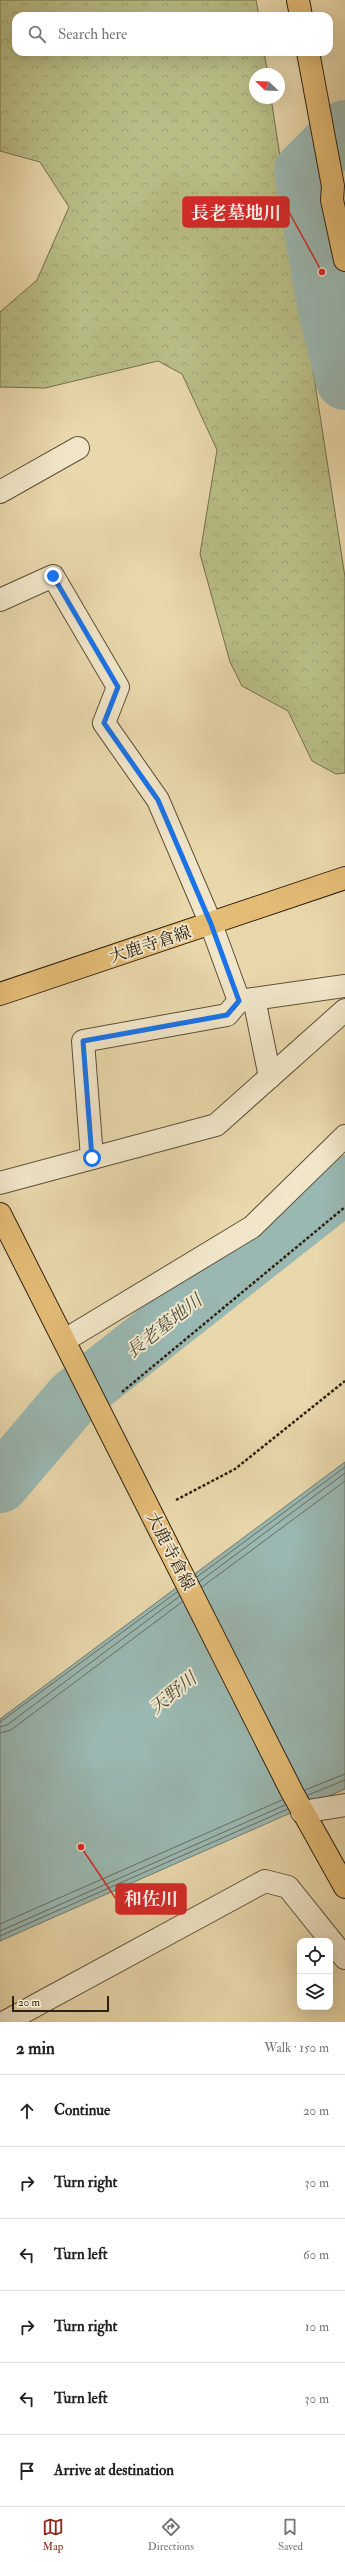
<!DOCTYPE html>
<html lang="en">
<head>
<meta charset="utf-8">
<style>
	body { margin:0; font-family:"IM FELL Double Pica","Noto Serif JP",serif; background:#f6f6f6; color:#222 }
	.controls { position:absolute; right:12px; bottom:12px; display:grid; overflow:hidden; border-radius:8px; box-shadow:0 4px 16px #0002 }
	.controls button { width:36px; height:36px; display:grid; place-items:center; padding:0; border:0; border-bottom:1px solid #e0e0e0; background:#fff; color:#222; font:20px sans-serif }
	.compass { position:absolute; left:249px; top:68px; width:36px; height:36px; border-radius:50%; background:#fff; box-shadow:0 4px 16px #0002; rotate:293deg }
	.scale { position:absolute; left:12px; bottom:10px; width:97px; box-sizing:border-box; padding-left:4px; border:2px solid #2e2213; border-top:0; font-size:11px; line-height:14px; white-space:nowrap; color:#2e2213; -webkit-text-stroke:3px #f1e6c9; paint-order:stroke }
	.stop { position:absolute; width:12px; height:12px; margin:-9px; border:3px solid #1a73e8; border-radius:50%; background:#fff }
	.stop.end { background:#1a73e8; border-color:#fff; box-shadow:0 1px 4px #0008 }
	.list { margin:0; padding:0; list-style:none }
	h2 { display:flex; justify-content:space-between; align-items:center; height:52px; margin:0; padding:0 16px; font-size:17px }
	h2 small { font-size:13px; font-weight:400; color:#767676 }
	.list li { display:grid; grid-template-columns:26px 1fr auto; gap:12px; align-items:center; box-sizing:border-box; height:72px; padding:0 16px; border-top:1px solid #e0e0e0 }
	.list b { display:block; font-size:15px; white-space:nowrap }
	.list em { font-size:13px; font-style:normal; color:#767676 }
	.icon { flex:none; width:22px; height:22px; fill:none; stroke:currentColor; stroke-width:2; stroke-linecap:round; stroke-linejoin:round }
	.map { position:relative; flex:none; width:345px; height:2022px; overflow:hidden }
	.search { position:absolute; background:#fff; box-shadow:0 4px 16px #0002; left:12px; right:12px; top:12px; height:44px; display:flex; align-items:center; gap:10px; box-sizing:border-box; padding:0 14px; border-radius:12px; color:#767676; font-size:15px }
	.sheet { height:484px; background:#fff }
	nav { display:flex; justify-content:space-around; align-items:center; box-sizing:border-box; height:56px; border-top:1px solid #e0e0e0; background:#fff; font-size:11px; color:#767676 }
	nav a { display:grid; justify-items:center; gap:2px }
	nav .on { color:#8f2418 }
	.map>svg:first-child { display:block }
	.forest { fill:url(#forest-crowns); stroke:#74704d }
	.water { fill:#9ab8b2; stroke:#6f7c72 }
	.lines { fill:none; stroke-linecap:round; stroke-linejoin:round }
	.shore { stroke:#646d62; stroke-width:1 }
	.river { stroke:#9ab8b2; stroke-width:58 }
	.minor-casing { stroke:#5d5039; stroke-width:24 }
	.major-casing { stroke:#2e2213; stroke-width:24 }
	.path { stroke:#2e2213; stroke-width:2.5; stroke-dasharray:3 2; stroke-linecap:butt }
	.minor { stroke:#f1e6c9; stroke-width:22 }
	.major { stroke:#e4bc76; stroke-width:22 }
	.route { stroke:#1a73e8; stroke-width:5 }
	.labels { text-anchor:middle; stroke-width:4; stroke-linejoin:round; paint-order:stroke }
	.street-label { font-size:17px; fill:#2e2213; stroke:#f1e6c9 }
	.water-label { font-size:18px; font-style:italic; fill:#4e4f43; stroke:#f1e6c9 }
	.leader { fill:none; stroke:#d62828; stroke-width:1.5 }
	.callout-dot { fill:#d62828; stroke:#f1e6c9; stroke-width:1.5 }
	.callout { fill:#d62828; stroke:#d62828; stroke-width:1.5 }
	.callout-label { font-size:18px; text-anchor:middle; font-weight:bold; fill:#fff }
</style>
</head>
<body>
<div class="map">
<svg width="345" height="2022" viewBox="0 0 345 2022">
	<defs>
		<pattern id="forest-crowns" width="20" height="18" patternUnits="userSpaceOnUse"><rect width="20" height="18" fill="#b9be87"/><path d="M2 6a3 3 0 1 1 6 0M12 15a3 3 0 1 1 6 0" fill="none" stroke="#9fa374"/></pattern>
	</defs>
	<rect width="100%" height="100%" fill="#e9d8ac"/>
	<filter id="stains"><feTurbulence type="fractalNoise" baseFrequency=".005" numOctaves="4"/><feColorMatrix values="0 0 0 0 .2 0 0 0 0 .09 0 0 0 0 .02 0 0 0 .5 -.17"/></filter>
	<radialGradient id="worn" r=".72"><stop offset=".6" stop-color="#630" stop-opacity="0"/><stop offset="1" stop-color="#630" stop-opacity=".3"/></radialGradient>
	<polygon class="forest" points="0,0 256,0 259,16 16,16 16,52 264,52 268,74 255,74 255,98 271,98 345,577 345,773 336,774 312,761 288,711 242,686 230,662 200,554 217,450 182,374 158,361 45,388 0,387 0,312 37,280 69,207 40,162 0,151"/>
	<polygon class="water" points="345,1462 345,1789 0,1941 0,1719"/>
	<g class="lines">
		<g class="shore">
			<polyline points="197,1577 345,1467"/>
			<polyline points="199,1582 345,1473"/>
			<polyline points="202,1587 345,1481"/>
			<polyline points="0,1722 177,1592"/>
			<polyline points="0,1727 7,1725 180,1596"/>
			<polyline points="0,1733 11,1730 182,1602"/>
			<polyline points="305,1790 345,1774"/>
			<polyline points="308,1795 345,1780"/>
			<polyline points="0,1924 282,1800"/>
			<polyline points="0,1931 285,1805"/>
			<polyline points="0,1936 288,1809"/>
		</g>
		<g class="river">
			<polyline points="345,129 303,171 327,310 345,381"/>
			<polyline points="0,1484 73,1398 345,1184"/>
		</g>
		<defs>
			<g id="minor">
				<polyline points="0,492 78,448"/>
				<polyline points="0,600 53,576 118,687 104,723 158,800 211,924 239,1001 345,986"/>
				<polyline points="254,999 270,1077"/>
				<polyline points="92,1158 83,1041 227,1015 239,1001"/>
				<polyline points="0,1183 216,1125 345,1010"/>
				<polyline points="65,1340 252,1227 345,1136"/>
				<polyline points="302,1812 345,1805"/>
				<polyline points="5,2022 265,1881 288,1887 345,1958"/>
			</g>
			<g id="major">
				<polyline points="298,0 301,16"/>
				<polyline points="308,52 333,186 332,200 345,260"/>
				<polyline points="0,994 345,878"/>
				<polyline points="0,1214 292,1792 345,1887"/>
			</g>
		</defs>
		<use href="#minor" class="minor-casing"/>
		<use href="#major" class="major-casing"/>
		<g class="path">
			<polyline points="122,1392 345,1207"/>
			<polyline points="176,1500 235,1469 345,1381"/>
		</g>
		<use href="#minor" class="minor"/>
		<use href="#major" class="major"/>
	</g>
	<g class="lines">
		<polyline class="route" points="53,576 118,687 104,723 158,800 211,924 239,1001 227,1015 83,1041 92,1158"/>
	</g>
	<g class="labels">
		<g class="street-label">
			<text transform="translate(150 944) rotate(-18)" y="6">大鹿寺倉線</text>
			<text transform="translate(171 1551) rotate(63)" y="6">大鹿寺倉線</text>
		</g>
		<g class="water-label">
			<text transform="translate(164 1326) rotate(-38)" y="6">長老墓地川</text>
			<text transform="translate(173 1693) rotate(-39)" y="6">天野川</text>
		</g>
	</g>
	<path class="leader" d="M322 272L289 212M81 1847L116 1899"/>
	<g class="callout-dot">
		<circle cx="322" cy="272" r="4"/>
		<circle cx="81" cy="1847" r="4"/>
	</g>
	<g class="callout">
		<rect x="183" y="197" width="106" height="30" rx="4"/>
		<rect x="116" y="1884" width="70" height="30" rx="4"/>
	</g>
	<g class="callout-label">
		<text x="236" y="219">長老墓地川</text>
		<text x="151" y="1905">和佐川</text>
	</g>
	<rect width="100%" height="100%" filter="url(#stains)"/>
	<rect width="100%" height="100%" fill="url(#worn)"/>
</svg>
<div class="controls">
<button><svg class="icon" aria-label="locate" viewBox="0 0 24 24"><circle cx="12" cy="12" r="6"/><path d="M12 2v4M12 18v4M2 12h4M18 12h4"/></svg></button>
<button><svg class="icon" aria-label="layers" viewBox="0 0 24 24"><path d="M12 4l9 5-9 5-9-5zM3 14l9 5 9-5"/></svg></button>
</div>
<svg class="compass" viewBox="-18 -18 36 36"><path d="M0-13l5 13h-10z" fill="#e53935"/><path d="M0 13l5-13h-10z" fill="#767676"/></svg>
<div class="scale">20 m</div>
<div class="stop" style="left:92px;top:1158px"></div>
<div class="stop end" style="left:53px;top:576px"></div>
<div class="search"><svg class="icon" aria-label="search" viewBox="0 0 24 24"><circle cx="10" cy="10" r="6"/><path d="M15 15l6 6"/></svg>Search here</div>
</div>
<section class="sheet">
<h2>2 min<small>Walk · 150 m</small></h2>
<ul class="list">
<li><svg class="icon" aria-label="ahead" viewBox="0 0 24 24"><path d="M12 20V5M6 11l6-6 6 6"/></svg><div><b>Continue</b></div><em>20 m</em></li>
<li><svg class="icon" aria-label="right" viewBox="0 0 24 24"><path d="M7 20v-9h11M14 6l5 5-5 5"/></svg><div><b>Turn right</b></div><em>30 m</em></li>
<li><svg class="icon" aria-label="left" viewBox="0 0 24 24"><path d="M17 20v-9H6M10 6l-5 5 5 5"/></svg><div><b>Turn left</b></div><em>60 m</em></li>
<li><svg class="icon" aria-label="right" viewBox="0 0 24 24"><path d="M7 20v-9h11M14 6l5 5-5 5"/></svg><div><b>Turn right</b></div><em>10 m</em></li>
<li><svg class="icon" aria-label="left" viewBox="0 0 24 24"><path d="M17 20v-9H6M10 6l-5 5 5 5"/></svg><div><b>Turn left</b></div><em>30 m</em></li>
<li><svg class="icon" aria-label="arrive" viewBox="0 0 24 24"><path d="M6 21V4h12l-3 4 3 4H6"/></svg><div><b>Arrive at destination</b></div></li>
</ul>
</section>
<nav>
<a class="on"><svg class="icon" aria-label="map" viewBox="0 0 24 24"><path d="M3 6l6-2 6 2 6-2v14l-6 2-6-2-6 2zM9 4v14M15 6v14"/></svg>Map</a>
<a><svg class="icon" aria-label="directions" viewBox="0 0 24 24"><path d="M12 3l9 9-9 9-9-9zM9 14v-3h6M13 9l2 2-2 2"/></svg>Directions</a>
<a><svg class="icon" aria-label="saved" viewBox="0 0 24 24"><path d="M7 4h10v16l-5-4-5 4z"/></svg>Saved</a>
</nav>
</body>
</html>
